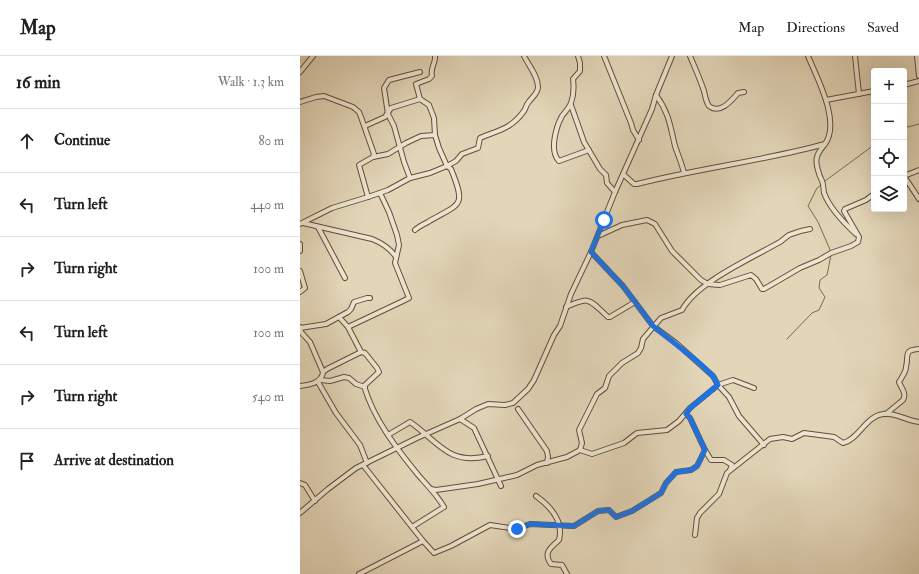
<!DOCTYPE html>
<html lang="en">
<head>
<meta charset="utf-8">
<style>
	body { margin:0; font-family:"IM FELL Double Pica",serif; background:#f6f6f6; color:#222 }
	.controls { position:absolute; right:12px; top:12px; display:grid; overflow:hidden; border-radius:4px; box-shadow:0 4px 16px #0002 }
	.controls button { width:36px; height:36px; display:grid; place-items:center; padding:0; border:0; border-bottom:1px solid #e0e0e0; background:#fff; color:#222; font:20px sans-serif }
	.stop { position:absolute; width:12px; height:12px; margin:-9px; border:3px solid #1a73e8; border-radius:50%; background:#fff }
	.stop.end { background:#1a73e8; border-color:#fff; box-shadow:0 1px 4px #0008 }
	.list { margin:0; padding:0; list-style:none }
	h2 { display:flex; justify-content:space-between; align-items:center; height:52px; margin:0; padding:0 16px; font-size:17px }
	h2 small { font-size:13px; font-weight:400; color:#767676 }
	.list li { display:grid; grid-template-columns:26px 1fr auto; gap:12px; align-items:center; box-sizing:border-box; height:64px; padding:0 16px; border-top:1px solid #e0e0e0 }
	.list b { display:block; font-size:15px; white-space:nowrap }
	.list em { font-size:13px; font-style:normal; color:#767676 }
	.icon { flex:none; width:22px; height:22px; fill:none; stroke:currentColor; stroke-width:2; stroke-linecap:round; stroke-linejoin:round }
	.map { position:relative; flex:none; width:619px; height:518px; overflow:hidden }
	header { display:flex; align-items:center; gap:24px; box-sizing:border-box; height:56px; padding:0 20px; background:#fff; border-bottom:1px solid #e0e0e0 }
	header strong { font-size:19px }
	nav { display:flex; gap:22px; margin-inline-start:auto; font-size:14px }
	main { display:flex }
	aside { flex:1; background:#fff }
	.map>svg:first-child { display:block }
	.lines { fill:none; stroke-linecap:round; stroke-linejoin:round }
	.stream { stroke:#7b694f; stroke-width:1 }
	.minor-casing { stroke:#624f36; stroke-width:6 }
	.minor { stroke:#ece4d1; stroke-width:4 }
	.route { stroke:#1a73e8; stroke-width:5 }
</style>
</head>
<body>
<header>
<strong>Map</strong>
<nav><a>Map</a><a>Directions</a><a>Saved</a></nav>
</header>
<main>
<aside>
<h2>16 min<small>Walk · 1.3 km</small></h2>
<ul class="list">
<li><svg class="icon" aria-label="ahead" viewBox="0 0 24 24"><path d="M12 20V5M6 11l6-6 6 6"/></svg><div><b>Continue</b></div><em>80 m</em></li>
<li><svg class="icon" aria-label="left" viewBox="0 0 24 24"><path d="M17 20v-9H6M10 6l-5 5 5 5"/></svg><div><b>Turn left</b></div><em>440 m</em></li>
<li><svg class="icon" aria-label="right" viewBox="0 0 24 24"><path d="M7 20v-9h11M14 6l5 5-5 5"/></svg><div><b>Turn right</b></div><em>100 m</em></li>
<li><svg class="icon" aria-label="left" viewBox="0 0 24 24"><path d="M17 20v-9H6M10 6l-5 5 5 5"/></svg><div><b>Turn left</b></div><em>100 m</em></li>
<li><svg class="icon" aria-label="right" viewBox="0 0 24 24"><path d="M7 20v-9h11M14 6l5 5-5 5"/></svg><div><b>Turn right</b></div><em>540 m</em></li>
<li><svg class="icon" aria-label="arrive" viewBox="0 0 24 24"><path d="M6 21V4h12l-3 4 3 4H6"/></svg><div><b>Arrive at destination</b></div></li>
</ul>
</aside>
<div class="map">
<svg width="619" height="518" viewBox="0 0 619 518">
	<rect width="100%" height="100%" fill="#e2d5b8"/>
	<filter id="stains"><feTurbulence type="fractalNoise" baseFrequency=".005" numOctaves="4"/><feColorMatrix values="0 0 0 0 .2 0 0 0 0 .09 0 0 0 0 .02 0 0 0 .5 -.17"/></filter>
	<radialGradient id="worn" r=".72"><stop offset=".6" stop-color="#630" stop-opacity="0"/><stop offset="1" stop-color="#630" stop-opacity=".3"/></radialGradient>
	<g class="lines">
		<g class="stream">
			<polyline points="604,72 619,68"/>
			<polyline points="525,125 574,89"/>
			<polyline points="521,129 517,132 508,150 518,166 531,196"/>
			<polyline points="487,283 512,257 519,254 525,241 519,232 520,224 527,219 531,199"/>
		</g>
		<defs>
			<g id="minor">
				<path d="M278,0L280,7V15L273,23C274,31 274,39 271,47C269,52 265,56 262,60C256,71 249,95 259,105L289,94"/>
				<polyline points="304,0 331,67 333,74 339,84"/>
				<path d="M390,0C395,12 400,23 404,35C405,40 406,46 409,50C420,59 432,44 438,37L444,36"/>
				<polyline points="555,0 559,38"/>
				<polyline points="617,0 619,20"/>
				<polyline points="0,16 13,0"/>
				<polyline points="604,29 619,25"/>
				<path d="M356,39C369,57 370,69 375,90C378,99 382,108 384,117"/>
				<path d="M120,43L116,28L129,23L132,20C130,10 136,8 135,0"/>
				<polyline points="526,44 574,35"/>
				<polyline points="0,46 16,41 24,40 53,51 59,56 61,61 74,98 73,101 59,109 68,141"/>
				<polyline points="271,49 284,86 300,113 306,119 307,127 315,136"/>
				<path d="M65,70L85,61L91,52L120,43L129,49L134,62L135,79L139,92L147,110L151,113C167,152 160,147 128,166C124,168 118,171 115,174"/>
				<path d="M525,88C522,92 518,96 517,101C515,107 519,119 522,125C524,129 523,133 524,137C530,153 544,167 556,178"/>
				<polyline points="73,101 88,98 106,87 121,80 135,79"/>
				<path d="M324,119L334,128H337C400,112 463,105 525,88C541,66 517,22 508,0"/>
				<polyline points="604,120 619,143"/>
				<polyline points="604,120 619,114"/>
				<polyline points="110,122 104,106 94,70 88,58 84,32 89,24 120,16"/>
				<path d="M3,167L72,183C82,187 90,192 96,201"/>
				<path d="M0,168L32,152L68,141L88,134L110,122L130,117L147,110L156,105L162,98L178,92L180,82C199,74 211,73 224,55C226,52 226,49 228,47C231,42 238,38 238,31C238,20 229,10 224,0"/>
				<polyline points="18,171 45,222"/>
				<polyline points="298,180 322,169 347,164 355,168 372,195 401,224 408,228 420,229 451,219 456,223 462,233 464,233 500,212 519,204 531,197 551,190 558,186 559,181 544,155 545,153 566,144 574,138"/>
				<polyline points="0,188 0,195"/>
				<polyline points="291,196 323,230 353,270 376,287 413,320 418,329 429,341 439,360 464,389"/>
				<polyline points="0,215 5,232 0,236"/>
				<path d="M266,251C291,240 288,243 308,261H310L335,246"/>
				<polyline points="39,261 48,271 61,296"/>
				<polyline points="0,271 1,276 10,286 23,316"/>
				<polyline points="48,271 101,246 109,242 95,207 99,189 97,179 89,156 80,137"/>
				<polyline points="0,272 26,268 48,256 51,253 54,246 67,242 70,242"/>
				<path d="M0,330C9,329 22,327 23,316L27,313L61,296L65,297L77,312L79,316L64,330C74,364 97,393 119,420C128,430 137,439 144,451L112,471"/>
				<polyline points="65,331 56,328 49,322 44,321 30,325 20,324 18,326 36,357 60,389 67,407"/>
				<polyline points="218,353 247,395 248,401 247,407"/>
				<path d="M586,358L603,344C607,337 601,332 599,326C602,321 606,316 606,311C609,299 603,294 619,293"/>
				<polyline points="160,363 174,372 201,430"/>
				<path d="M88,379L110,366C138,385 148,410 188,400"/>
				<path d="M280,394L282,387L279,374L297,338L305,332L309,320L322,307L338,297L341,292L343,283L361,262L382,254C397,226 452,202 480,186C483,184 486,181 489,179C496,176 503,174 510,173"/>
				<polyline points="405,394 411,404 424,404 432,409 430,414"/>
				<polyline points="63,409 123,485"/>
				<polyline points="0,427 5,429 15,445"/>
				<polyline points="131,433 136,434 178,428 217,419 237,409 267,401 280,394 292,398 324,387 337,377 367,374 379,365 390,352 418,329 433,324 454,332"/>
				<path d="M236,440C250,450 264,465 259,484C250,492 243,497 251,508L262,509L267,518"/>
				<polyline points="0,457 28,433 56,412 117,382 160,363 176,353 188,348 205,349 213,347 228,333 234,324 254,279 260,270 271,238 291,196 315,136 352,53 356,39 372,0"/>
				<path d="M395,479L397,462L400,457L419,438L427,417L470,383L483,381L492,383L504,377L534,381L543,387C558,384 566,360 583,358C595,356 607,365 619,366"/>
				<polyline points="59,518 123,485 134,497 151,490 190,469 217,473 230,468 274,470 298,455 309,454 316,461 332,455 361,437 366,427 376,416 391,414 397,410 405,394 390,362 386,358"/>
			</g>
		</defs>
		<use href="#minor" class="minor-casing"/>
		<use href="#minor" class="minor"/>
	</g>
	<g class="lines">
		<polyline class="route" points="217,473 230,468 274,470 298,455 309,454 316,461 332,455 361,437 366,427 376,416 391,414 397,410 405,394 390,362 386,358 390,352 418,329 413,320 397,305 353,270 323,230 291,196 304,164"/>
	</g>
	<rect width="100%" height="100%" filter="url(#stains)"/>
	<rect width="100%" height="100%" fill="url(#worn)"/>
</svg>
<div class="controls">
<button>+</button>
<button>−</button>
<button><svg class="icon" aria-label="locate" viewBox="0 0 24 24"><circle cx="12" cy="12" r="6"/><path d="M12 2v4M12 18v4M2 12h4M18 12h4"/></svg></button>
<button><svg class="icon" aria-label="layers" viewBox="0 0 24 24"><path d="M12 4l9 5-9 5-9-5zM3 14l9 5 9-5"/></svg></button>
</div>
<div class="stop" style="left:304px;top:164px"></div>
<div class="stop end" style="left:217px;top:473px"></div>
</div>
</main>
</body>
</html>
